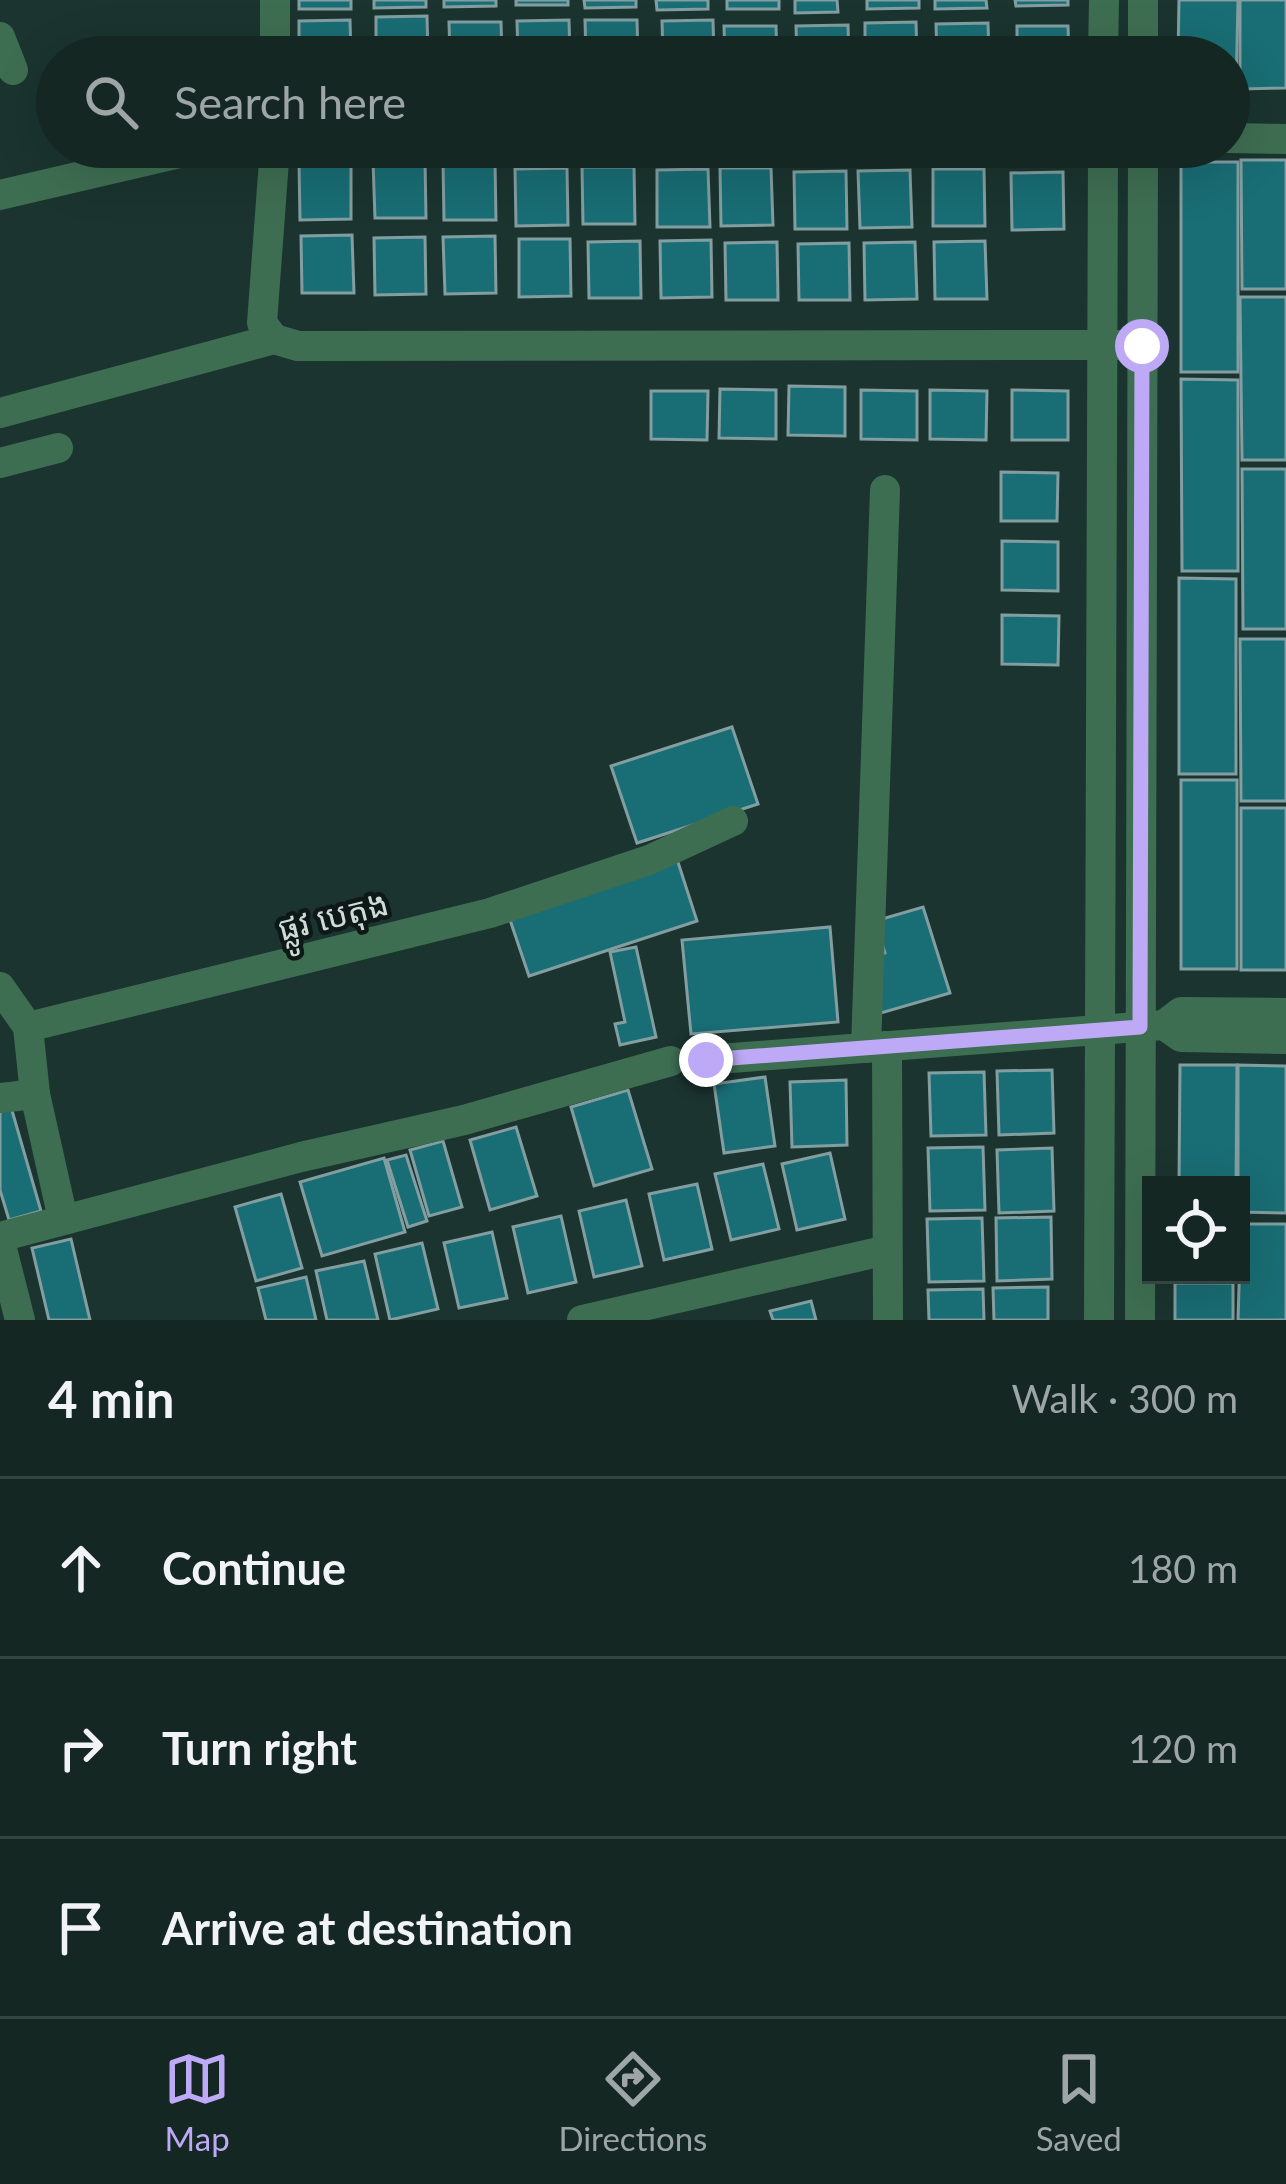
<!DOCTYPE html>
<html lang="en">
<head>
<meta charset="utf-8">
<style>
	body { margin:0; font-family:Lato,"Noto Sans Khmer",sans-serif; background:#213330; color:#f1f3f6 }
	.controls { position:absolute; right:36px; bottom:36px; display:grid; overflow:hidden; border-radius:0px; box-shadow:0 12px 48px #0002 }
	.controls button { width:108px; height:108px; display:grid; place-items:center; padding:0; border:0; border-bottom:3px solid #334441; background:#142723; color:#f1f3f6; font:60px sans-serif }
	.stop { position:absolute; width:36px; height:36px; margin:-27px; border:9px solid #bda9f5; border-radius:50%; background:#fff }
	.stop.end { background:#bda9f5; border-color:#fff; box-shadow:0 3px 12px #0008 }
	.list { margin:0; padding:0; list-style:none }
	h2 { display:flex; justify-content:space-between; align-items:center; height:156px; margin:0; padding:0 48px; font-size:51px }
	h2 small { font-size:39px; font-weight:400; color:#9da5a6 }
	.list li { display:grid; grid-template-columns:78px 1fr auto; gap:36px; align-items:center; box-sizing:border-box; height:180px; padding:0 48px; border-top:3px solid #334441 }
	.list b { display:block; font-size:45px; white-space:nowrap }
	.list em { font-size:39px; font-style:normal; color:#9da5a6 }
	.icon { flex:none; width:66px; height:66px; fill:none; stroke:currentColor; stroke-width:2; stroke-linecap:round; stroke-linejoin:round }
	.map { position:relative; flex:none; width:1286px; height:1320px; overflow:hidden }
	.search { position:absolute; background:#142723; box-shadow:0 12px 48px #0002; left:36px; right:36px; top:36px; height:132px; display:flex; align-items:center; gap:30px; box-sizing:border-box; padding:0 42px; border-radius:66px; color:#9da5a6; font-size:45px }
	.sheet { height:696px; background:#142723 }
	nav { display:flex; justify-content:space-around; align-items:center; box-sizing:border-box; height:168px; border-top:3px solid #334441; background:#142723; font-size:33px; color:#9da5a6 }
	nav a { display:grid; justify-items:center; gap:6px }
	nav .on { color:#bda9f5 }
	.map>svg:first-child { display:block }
	.building { fill:#196d74; stroke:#829ea1; stroke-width:3 }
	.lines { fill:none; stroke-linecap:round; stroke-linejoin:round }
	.minor { stroke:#3e6e52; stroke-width:30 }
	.route { stroke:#bda9f5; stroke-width:15 }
	.labels { text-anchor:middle; stroke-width:9; stroke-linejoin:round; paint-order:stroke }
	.street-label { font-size:33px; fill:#cddcd8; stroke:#0e1917 }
</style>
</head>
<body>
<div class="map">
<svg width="1286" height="1320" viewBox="0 0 1286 1320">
	<rect width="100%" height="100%" fill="#1b342f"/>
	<g class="building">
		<rect x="299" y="0" width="52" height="9"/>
		<polygon points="374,0 426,0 426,7 374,8"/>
		<polygon points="444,0 496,0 496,6 444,7"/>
		<rect x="516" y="0" width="52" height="5"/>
		<polygon points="584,0 636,0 636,7 585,8"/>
		<polygon points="656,0 708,0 708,9 657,10"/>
		<rect x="727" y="0" width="52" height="9"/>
		<polygon points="795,0 837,0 838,12 795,13"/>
		<polygon points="867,0 919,0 919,8 867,9"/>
		<polygon points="935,0 986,0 987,8 935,9"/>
		<polygon points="1015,0 1068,0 1068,5 1016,6"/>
		<polygon points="1179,0 1238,0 1236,92 1229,92 1229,57 1178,57"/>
		<polygon points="1240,0 1286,0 1286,88 1240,89"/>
		<polygon points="427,16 428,57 376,57 376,17"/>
		<polygon points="350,20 351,57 299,57 299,21"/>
		<polygon points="569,20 570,57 518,57 517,21"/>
		<polygon points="585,20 637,20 638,57 586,57"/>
		<polygon points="713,20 714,57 663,57 662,21"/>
		<polygon points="449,22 501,22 502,57 450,57"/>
		<polygon points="916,22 917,57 865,57 865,23"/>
		<polygon points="988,23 989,57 937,57 936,24"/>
		<polygon points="848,25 849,57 797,57 796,26"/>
		<polygon points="724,26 776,26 777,57 725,57"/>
		<polygon points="1017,26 1068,26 1069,57 1017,57"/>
		<polygon points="425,160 426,218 375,218 373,161"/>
		<polygon points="1241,160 1286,160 1286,289 1242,289"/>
		<polygon points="299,162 351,162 351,219 300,220"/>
		<polygon points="495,162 496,220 444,220 443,163"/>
		<rect x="1181" y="162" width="57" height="210"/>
		<polygon points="582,167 634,167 635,224 583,224"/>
		<polygon points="567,168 568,225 516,226 515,169"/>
		<polygon points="720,168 771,168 773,225 721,226"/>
		<polygon points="708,169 710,227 657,227 657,170"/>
		<polygon points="933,169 984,169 985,226 933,226"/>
		<polygon points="910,170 912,227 860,228 858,171"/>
		<polygon points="846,171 847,229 795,229 794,172"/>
		<polygon points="1063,172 1064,229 1012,230 1011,173"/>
		<polygon points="352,235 354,293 302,293 301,236"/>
		<polygon points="495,236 496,293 445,294 443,237"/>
		<polygon points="425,237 426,294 375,295 374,238"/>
		<polygon points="519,239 570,239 571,296 519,297"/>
		<polygon points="711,240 712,297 661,298 660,241"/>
		<polygon points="640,241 641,298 589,298 588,242"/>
		<polygon points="985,241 987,299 935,299 934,242"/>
		<polygon points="777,242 778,300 726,300 725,243"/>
		<polygon points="915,242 917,299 865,300 864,243"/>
		<polygon points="849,243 850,300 799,300 798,244"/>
		<polygon points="1240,297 1286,297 1286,460 1242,460"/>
		<polygon points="1181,379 1238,380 1238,571 1182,571"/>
		<polygon points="789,386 845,387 845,436 788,435"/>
		<polygon points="720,389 776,390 776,439 719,438"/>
		<polygon points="861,390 917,391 917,440 861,439"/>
		<polygon points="930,390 987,391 986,440 930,439"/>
		<polygon points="1012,390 1068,391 1068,440 1012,440"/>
		<polygon points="651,391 708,391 707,440 651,439"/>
		<polygon points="1242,469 1286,469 1286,629 1243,629"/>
		<polygon points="1001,472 1058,473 1057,521 1001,521"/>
		<polygon points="1002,541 1058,542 1058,591 1002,590"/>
		<polygon points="1179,578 1236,579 1236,774 1179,774"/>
		<polygon points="1002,615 1059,616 1058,665 1002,664"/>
		<polygon points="1240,639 1286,639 1286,801 1241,801"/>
		<polygon points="732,727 758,804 637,843 611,766"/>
		<rect x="1181" y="780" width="56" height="189"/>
		<rect x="1241" y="808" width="45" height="162"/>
		<polygon points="676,856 697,921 529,976 507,911"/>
		<polygon points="923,907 950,993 881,1013 864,959 885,953 875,921"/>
		<polygon points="830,927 838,1022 691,1034 682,940"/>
		<polygon points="636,947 656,1037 620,1045 615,1024 625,1022 610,952"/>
		<polygon points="1180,1065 1237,1065 1236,1185 1179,1185"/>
		<polygon points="1238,1065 1286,1066 1286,1213 1241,1212 1241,1185 1238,1185"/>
		<polygon points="1052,1070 1054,1133 999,1135 997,1071"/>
		<polygon points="984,1072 986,1135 931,1136 929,1073"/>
		<polygon points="765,1077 775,1146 724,1153 714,1084"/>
		<polygon points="846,1080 847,1145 792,1147 790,1082"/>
		<polygon points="628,1090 652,1169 594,1186 571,1107"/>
		<polygon points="11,1107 41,1211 9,1220 0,1190 0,1110"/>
		<polygon points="516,1127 537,1196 490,1210 470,1140"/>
		<polygon points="443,1141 462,1207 429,1216 410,1150"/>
		<polygon points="983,1147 985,1210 930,1211 928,1148"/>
		<polygon points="1052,1148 1054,1211 999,1213 997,1150"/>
		<polygon points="830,1153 845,1219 797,1230 782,1164"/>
		<polygon points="406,1155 427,1221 408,1227 387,1160"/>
		<polygon points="384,1158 405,1232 322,1256 300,1182"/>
		<polygon points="763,1164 779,1229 731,1240 715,1174"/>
		<polygon points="697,1184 712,1249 664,1260 649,1194"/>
		<polygon points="281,1194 302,1268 256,1281 235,1207"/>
		<polygon points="626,1200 642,1266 594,1277 579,1211"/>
		<polygon points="561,1216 576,1282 528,1293 513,1227"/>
		<polygon points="1051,1217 1052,1279 997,1281 996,1218"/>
		<polygon points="982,1218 984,1281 929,1282 927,1219"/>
		<polygon points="1241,1224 1286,1224 1286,1320 1238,1320"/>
		<polygon points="492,1232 507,1298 459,1308 444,1243"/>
		<polygon points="71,1239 90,1320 49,1320 32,1248"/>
		<polygon points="422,1243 438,1309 390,1320 375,1254"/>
		<polygon points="364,1261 378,1320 327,1320 316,1271"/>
		<polygon points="1178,1275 1235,1275 1235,1278 1178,1277"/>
		<polygon points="306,1277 316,1320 266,1320 258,1288"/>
		<rect x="1175" y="1283" width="58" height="37"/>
		<polygon points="1048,1287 1048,1320 994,1320 993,1288"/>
		<polygon points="983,1289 984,1320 929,1320 928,1290"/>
		<polygon points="811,1301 816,1320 773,1320 770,1311"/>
	</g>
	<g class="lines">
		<g class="minor">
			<polyline points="275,0 275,57"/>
			<polyline points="0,37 13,70"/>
			<polyline points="1103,57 1104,0"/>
			<polyline points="1143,57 1143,0"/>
			<polyline points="1229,138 1286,139"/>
			<polyline points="275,147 262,323 274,339 298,346 1118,345"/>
			<polyline points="0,195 206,147"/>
			<polyline points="0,413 274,339"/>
			<polyline points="0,463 58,448"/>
			<polyline points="0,987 28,1027 35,1094 63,1219"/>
			<polyline points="1286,1013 1181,1012 1164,1025 1181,1037 1286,1039"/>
			<polyline points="28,1027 490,913 649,860 733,821"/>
			<polyline points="887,1046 888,1320"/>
			<polyline points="866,1048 885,490"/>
			<polyline points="706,1060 1164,1025"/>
			<polyline points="0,1098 35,1094"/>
			<polyline points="0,1237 301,1157 464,1120 671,1061"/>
			<polyline points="0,1241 20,1320"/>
			<polyline points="582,1320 887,1250"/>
			<polyline points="1099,1320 1103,147"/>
			<polyline points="1140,1320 1143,147"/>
		</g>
	</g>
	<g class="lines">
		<polyline class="route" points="706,1060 1140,1027 1142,346"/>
	</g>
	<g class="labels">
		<g class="street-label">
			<text transform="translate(333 916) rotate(-14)" y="12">ផ្លូវ បេតុង</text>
		</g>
	</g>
</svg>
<div class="controls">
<button><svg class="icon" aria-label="locate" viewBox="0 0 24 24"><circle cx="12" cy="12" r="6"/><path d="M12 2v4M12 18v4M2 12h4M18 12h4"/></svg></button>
</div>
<div class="stop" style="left:1142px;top:346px"></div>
<div class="stop end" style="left:706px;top:1060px"></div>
<div class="search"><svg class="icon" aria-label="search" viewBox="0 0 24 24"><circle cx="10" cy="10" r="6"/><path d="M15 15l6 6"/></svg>Search here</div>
</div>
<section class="sheet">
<h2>4 min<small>Walk · 300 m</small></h2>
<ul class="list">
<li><svg class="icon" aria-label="ahead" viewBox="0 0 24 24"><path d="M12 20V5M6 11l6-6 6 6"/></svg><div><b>Continue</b></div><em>180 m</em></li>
<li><svg class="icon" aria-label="right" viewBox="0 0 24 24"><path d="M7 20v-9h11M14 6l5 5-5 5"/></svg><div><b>Turn right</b></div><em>120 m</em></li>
<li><svg class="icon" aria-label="arrive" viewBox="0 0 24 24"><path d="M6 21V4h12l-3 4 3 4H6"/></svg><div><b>Arrive at destination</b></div></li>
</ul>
</section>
<nav>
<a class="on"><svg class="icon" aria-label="map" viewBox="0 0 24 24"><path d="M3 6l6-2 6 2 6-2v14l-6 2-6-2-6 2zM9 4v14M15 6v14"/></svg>Map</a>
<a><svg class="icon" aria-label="directions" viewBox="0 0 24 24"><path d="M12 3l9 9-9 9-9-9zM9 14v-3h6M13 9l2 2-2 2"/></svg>Directions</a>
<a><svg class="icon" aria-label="saved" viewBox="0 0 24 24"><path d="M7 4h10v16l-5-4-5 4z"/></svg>Saved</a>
</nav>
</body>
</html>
